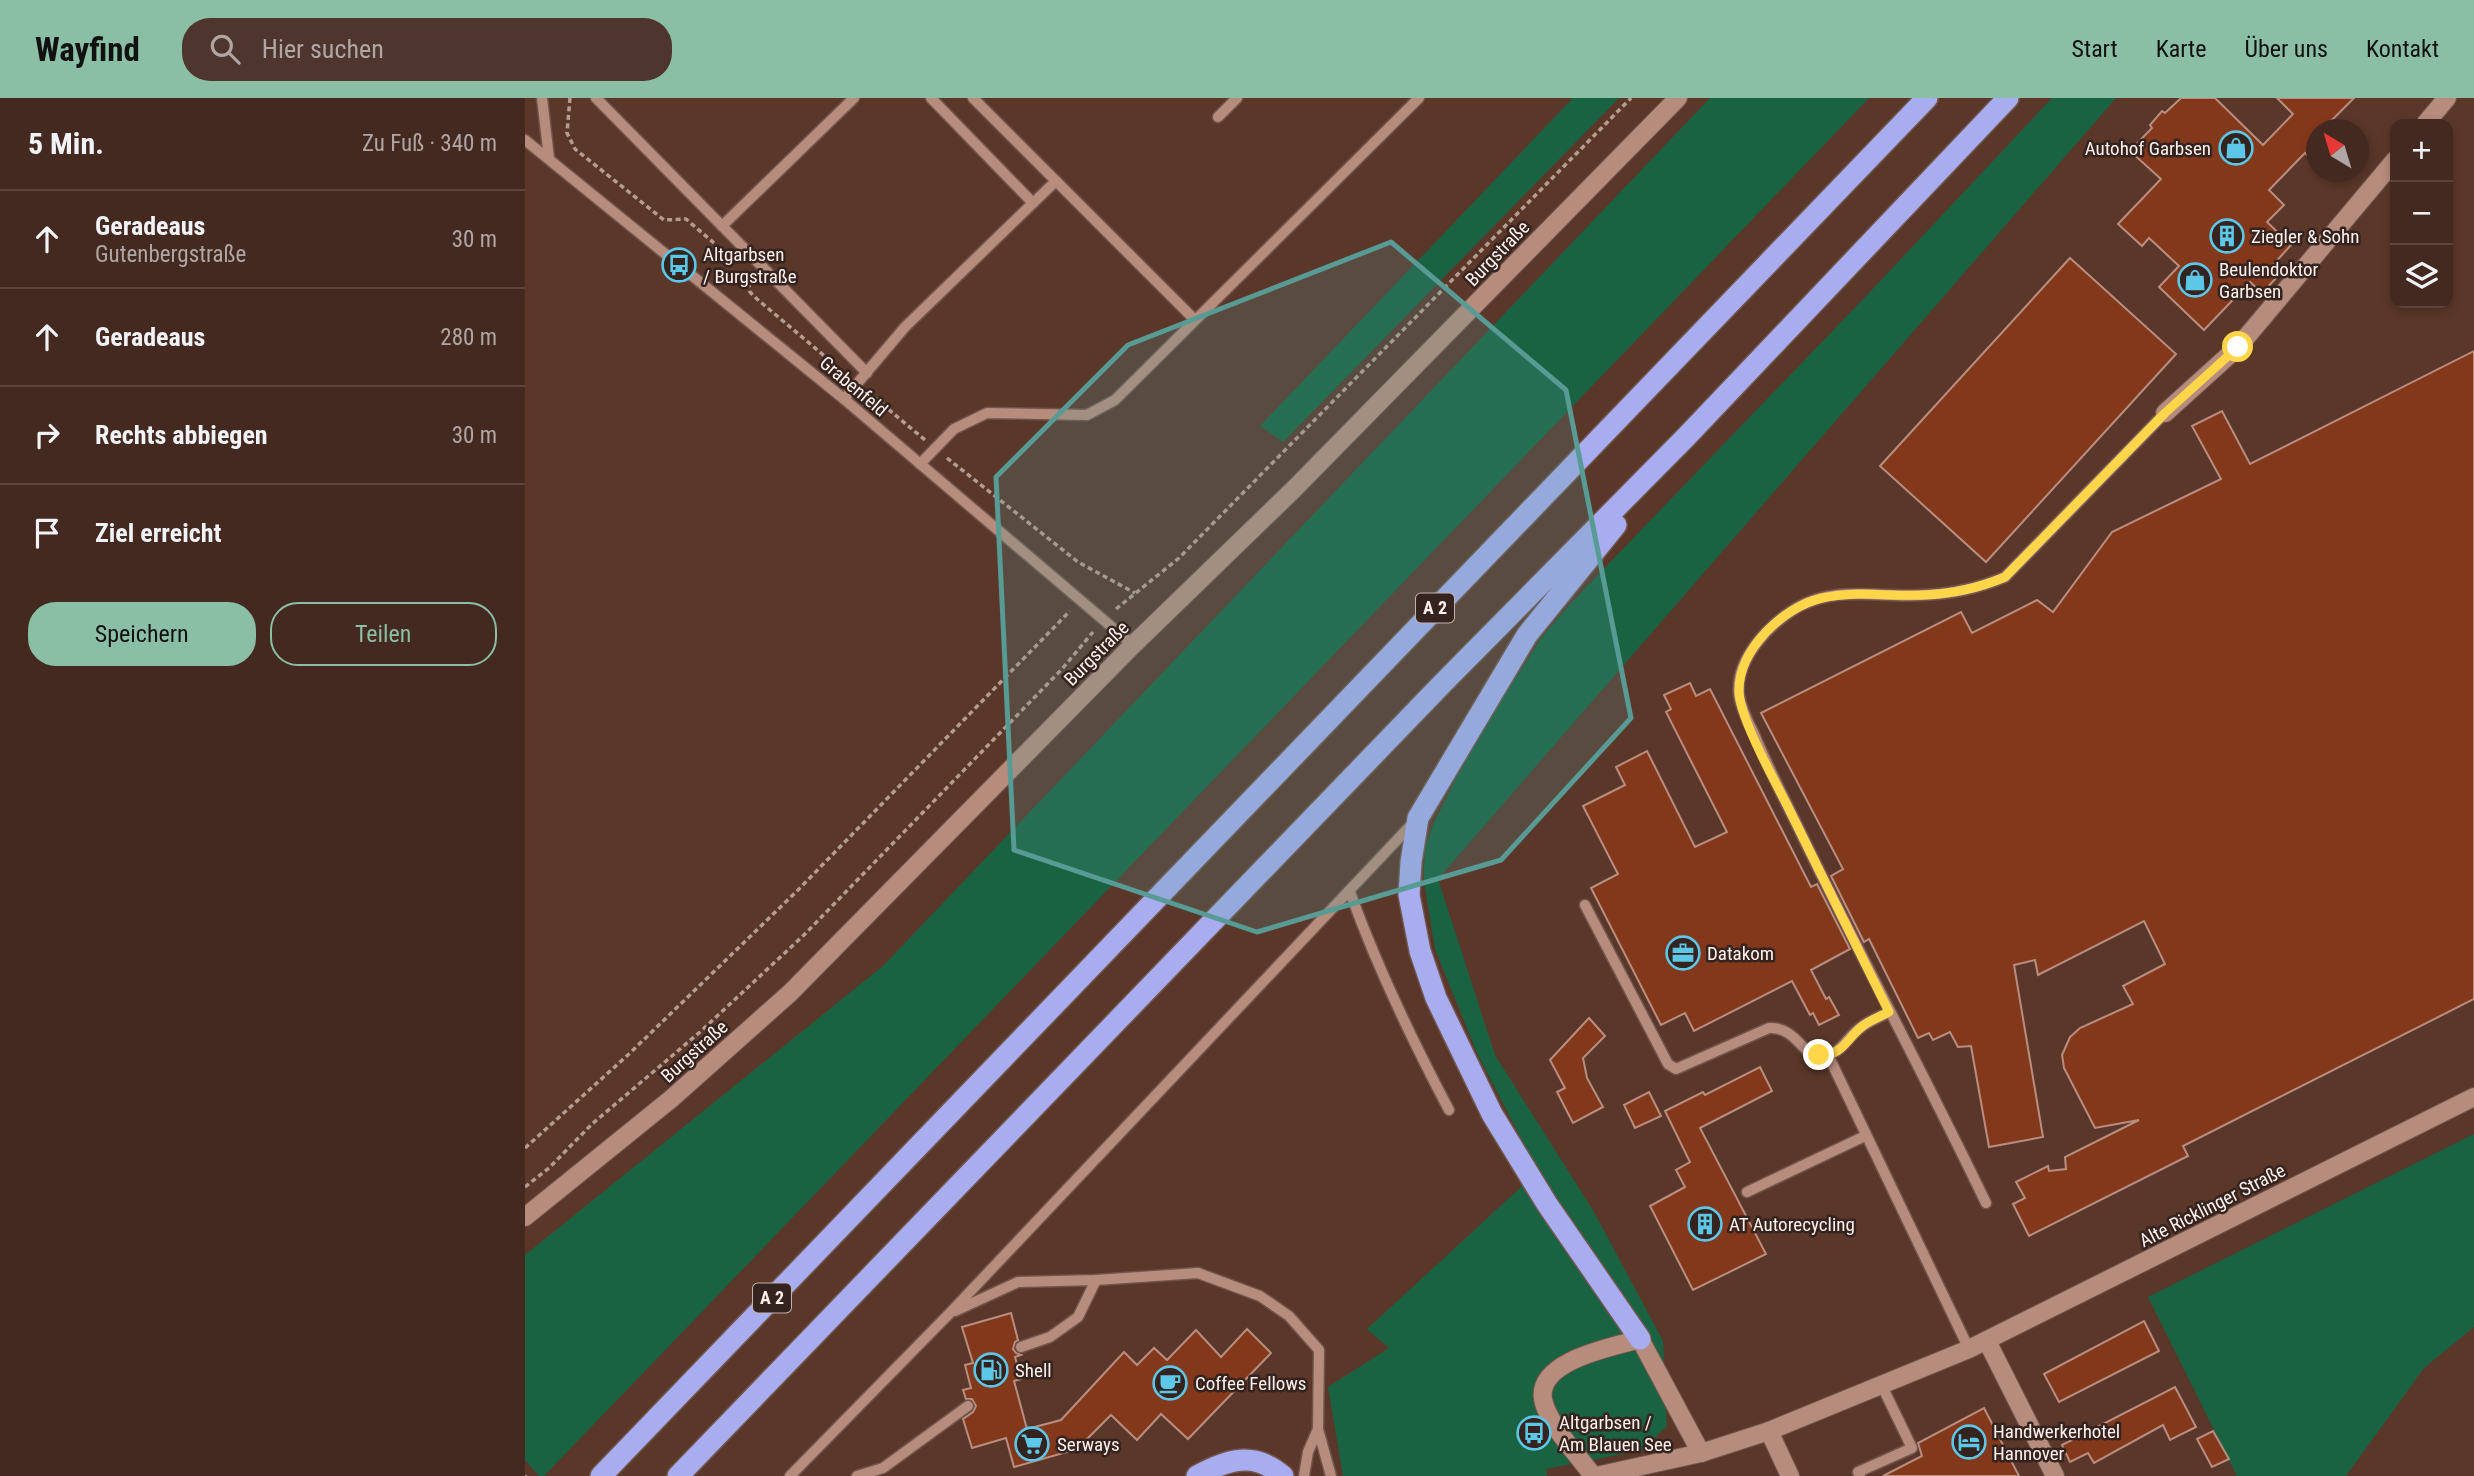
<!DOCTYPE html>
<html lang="de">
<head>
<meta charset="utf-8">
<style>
	body { margin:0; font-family:"Roboto Condensed",sans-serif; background:#4e352d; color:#f1f3f6 }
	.controls { position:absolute; right:21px; top:21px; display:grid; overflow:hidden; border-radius:14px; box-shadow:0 4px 10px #0003 }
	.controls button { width:63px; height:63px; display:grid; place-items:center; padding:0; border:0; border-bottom:2px solid #5c453e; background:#442920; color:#f1f3f6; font:35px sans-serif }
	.compass { position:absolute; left:1781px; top:21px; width:63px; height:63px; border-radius:50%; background:#442920; box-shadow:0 4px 10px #0003; rotate:322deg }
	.stop { position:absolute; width:21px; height:21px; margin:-16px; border:5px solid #ffd54a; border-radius:50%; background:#fff }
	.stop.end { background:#ffd54a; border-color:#fff; box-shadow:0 2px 7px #0008 }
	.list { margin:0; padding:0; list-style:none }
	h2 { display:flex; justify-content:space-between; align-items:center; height:91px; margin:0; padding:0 28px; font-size:30px }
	h2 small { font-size:23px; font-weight:400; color:#afa6a5 }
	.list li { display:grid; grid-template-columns:46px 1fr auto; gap:21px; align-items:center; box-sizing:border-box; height:98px; padding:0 28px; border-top:2px solid #5c453e }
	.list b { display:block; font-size:26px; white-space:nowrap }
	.list p { margin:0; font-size:23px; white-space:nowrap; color:#afa6a5 }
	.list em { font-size:23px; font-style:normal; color:#afa6a5 }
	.actions { display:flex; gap:14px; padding:21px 28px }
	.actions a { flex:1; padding:16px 0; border:2px solid #8abfa5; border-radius:28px; text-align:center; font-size:24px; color:#8abfa5 }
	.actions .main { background:#8abfa5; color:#111 }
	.icon { flex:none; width:38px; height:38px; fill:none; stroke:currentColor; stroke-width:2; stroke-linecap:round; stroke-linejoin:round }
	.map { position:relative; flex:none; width:1949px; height:1378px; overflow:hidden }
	header { display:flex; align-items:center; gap:42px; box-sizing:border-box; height:98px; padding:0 35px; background:#8abfa5; color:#111 }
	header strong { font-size:33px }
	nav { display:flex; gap:38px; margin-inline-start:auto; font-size:24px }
	.search { width:490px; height:63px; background:#4e352d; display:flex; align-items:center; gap:18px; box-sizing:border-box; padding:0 24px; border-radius:28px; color:#afa6a5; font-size:26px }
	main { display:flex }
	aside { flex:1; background:#442920 }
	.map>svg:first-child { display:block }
	.green { fill:#196343 }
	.building { fill:#84381b; stroke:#b88e80; stroke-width:2 }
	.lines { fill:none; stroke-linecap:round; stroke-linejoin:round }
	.lane-casing { stroke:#71544b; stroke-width:13 }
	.street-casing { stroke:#71544b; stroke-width:20 }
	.secondary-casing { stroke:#71544b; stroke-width:20 }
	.highway-casing { stroke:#71544b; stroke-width:24 }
	.path { stroke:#b49c93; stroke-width:3.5; stroke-dasharray:5 3.5; stroke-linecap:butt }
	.lane { stroke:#b68c7d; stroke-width:10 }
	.street { stroke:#b68c7d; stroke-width:18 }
	.secondary { stroke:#b68c7d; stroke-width:18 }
	.highway { stroke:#a7adef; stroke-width:21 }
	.route { stroke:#ffd54a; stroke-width:9 }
	.marked { fill:#579b94; fill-opacity:0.2; stroke:#579b94; stroke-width:5; stroke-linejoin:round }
	.labels { text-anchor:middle; stroke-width:5; stroke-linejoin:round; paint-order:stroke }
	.shield { fill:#34231e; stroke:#c2b2ae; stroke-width:2 }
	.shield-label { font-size:18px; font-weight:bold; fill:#fff0ec }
	.poi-label { font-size:19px; fill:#fff0ec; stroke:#34231e; text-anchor:start }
	.street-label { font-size:19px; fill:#fff0ec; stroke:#34231e }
</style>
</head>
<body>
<header>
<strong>Wayfind</strong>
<div class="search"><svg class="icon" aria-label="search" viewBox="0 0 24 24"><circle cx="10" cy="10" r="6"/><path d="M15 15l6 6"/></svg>Hier suchen</div>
<nav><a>Start</a><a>Karte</a><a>Über uns</a><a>Kontakt</a></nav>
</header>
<main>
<aside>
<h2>5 Min.<small>Zu Fuß · 340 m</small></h2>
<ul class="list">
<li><svg class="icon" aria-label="ahead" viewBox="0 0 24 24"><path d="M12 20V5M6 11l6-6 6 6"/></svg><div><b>Geradeaus</b><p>Gutenbergstraße</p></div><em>30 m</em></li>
<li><svg class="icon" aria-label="ahead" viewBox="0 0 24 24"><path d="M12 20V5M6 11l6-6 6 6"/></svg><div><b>Geradeaus</b></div><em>280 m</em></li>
<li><svg class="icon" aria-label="right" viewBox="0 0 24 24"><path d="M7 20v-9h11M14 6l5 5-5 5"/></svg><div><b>Rechts abbiegen</b></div><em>30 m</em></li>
<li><svg class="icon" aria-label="arrive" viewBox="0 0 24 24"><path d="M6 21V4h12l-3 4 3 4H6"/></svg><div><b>Ziel erreicht</b></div></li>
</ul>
<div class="actions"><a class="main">Speichern</a><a>Teilen</a></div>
</aside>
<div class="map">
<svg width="1949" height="1378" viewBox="0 0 1949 1378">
	<rect width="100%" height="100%" fill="#5b372a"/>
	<g class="green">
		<polygon points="1048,0 1094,0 758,344 735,328"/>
		<polygon points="1185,0 1344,0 19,1378 14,1378 0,1362 0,1157 358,868"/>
		<polygon points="1527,0 1591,0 913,781 970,957 1069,1114 1138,1243 1142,1328 1117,1352 1021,1371 1022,1378 818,1378 803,1289 864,1250 842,1231 995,1090 1006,1060 952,955 910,851 899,784 899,767 901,747 908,727 930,682 969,614 1017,539 1045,506 1344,195"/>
		<polygon points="1949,1036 1949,1229 1899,1270 1821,1378 1712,1378 1623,1199"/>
	</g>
	<g class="building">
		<polygon points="1656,0 1690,0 1738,47 1768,16 1752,0 1829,0 1797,32 1791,32 1791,66 1780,55 1744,92 1759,107 1742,124 1766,147 1747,168 1755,176 1737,195 1725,184 1679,232 1634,189 1654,168 1624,140 1617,148 1593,126 1636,81 1605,53 1627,30 1625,27 1637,13 1640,15"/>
		<polygon points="1545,160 1651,256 1461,464 1355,368"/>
		<polygon points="1949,253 1949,901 1658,1048 1663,1058 1504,1138 1488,1106 1500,1100 1491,1084 1523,1068 1524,1073 1541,1071 1540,1059 1614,1022 1570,1030 1539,970 1537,957 1545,939 1555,930 1608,906 1598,888 1640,866 1619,823 1513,877 1510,862 1489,867 1518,1039 1464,1049 1446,948 1433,949 1425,934 1408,942 1404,935 1393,940 1344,841 1339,844 1306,778 1318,771 1236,615 1436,514 1447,535 1512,502 1528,514 1587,434 1696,381 1667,328 1697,313 1725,366"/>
		<polygon points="1165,585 1171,598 1185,591 1286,789 1292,786 1325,851 1286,872 1301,901 1304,899 1314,917 1294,927 1288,915 1285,917 1267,883 1169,933 1160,915 1136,927 1066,790 1093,776 1058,708 1100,687 1091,669 1122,653 1170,749 1202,734 1141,614 1146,611 1139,597"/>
		<polygon points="1064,920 1080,938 1058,960 1062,980 1078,1009 1048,1025 1032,994 1040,990 1025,962"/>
		<polygon points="1235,969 1247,993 1175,1030 1241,1156 1168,1192 1125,1108 1160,1089 1151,1072 1165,1064 1140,1013 1178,994 1180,997"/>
		<polygon points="1124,994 1136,1018 1110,1030 1099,1007"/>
		<polygon points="486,1215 493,1242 490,1244 488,1251 491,1255 496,1257 490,1259 496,1281 489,1283 502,1331 536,1322 599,1254 612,1267 629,1250 642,1262 671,1232 696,1259 722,1231 746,1255 663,1341 636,1316 612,1342 586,1317 552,1351 489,1369 481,1340 447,1350 438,1321 448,1314 451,1308 447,1301 441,1301 438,1292 446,1290 440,1267 448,1265 437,1229"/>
		<polygon points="1619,1223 1634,1253 1534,1304 1519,1276"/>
		<polygon points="1650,1289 1671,1329 1645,1342 1638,1327 1569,1365 1563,1355 1545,1364 1537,1347"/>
		<polygon points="1459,1310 1494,1378 1358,1378 1397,1358 1393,1345"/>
		<polygon points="1688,1333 1704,1361 1687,1369 1672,1341"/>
	</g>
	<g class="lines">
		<defs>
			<g id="lane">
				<polyline points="17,0 24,60"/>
				<polyline points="71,0 342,275"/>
				<polyline points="448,0 531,83"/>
				<polyline points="693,19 712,0"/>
				<polyline points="0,42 319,301 608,547"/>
				<polyline points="508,105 531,83 670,222"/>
				<polyline points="197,128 329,0"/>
				<polyline points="319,301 380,229 508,105 406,0"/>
				<polyline points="395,366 429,331 462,315 562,317 590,302 894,0"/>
				<path d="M825,794C852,869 887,942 924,1012"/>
				<path d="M1060,807L1143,966L1151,971L1244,930C1263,929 1272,943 1285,956C1320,961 1315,943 1339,927C1347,922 1356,918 1364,914"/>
				<polyline points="1303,957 1444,1251"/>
				<polyline points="1222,1094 1340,1038"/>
				<path d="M1461,1105C1400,978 1333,854 1272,727C1257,697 1242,667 1229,636C1223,624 1216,611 1214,597C1210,561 1244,526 1273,509C1312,487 1356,500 1398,497C1426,496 1454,490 1480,479L1640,315"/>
				<polyline points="430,1213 493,1184 571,1182 673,1175 735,1198 764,1218 794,1252 793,1331 806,1378"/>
				<polyline points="496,1249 525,1239 553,1219 571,1182"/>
				<polyline points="265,1378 424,1216 889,724"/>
				<polyline points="332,1378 358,1370 443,1308"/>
				<polyline points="779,1378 783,1354 793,1331"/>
				<polyline points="1335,1378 1333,1374 1387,1350 1357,1288"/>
			</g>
			<g id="street">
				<polyline points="1900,26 1922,0"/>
				<polyline points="1640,315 1713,249 1870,62"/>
				<polyline points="1462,1243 1530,1378"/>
				<polyline points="1244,1333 1265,1378"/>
				<path d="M1068,1378C1054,1358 1022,1325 1018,1301C1012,1262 1088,1249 1115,1241"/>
			</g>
			<g id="secondary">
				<polyline points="0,1119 146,1001 265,895 608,547 769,391 1153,0"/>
				<polyline points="1115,1241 1176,1355"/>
				<polyline points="1071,1378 1176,1355 1244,1333 1444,1251 1949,999"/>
			</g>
			<g id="highway">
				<polyline points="1091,427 1002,537 893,720 886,764 884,797 895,853 911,900 967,1016 1022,1106 1115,1241"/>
				<polyline points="76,1378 1402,0"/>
				<polyline points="153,1378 916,587 1162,338 1483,0"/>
				<path d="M672,1378C703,1361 729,1353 758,1378"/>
			</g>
		</defs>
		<use href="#lane" class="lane-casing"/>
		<use href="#street" class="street-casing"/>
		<use href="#secondary" class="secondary-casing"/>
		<use href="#highway" class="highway-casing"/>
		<g class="path">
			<polyline points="45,0 42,35 50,51 139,122 161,121 189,145"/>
			<polyline points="222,176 225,194 232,201 303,261"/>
			<polyline points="344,295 400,342"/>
			<polyline points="422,360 553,464 610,495"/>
			<polyline points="591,511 654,460 1106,0"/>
			<polyline points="0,1050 104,956 272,793 545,513"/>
			<polyline points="0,1089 24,1070 67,1026 175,934 279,837 537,571 568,534"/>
			<polyline points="0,1377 0,1378"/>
		</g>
		<use href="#lane" class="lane"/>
		<use href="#street" class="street"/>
		<use href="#secondary" class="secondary"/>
		<use href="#highway" class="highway"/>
	</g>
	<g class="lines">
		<path class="route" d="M1294,957C1319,958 1321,940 1339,927C1346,922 1356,918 1364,914C1329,844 1295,774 1261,705C1248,680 1214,618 1214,593C1214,551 1258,509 1297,500C1331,492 1364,499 1398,497C1426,496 1454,490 1480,479L1640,315L1713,249"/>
	</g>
	<path class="marked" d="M866,144L1041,292L1106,620L976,762L732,834L489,752L471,379L603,247Z"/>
	<defs>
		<symbol id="shop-ring" viewBox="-11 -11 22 22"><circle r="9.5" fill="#34231e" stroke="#5cc7e7" stroke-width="1.5"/><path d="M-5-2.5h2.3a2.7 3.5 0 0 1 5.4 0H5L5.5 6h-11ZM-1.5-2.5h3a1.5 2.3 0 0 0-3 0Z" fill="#5cc7e7"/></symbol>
		<symbol id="building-ring" viewBox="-11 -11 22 22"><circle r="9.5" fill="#34231e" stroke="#5cc7e7" stroke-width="1.5"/><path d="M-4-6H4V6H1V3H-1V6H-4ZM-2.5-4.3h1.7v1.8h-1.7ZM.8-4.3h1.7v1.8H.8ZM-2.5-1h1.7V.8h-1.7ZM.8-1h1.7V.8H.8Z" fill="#5cc7e7"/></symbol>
		<symbol id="bus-ring" viewBox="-11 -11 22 22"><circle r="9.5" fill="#34231e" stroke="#5cc7e7" stroke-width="1.5"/><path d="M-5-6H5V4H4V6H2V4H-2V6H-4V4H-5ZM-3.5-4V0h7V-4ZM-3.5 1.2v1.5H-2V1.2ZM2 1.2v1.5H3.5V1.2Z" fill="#5cc7e7"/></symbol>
		<symbol id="office-ring" viewBox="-11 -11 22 22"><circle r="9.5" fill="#34231e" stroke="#5cc7e7" stroke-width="1.5"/><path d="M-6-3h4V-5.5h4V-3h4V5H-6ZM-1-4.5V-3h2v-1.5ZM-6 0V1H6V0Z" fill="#5cc7e7"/></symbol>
		<symbol id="fuel-ring" viewBox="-11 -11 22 22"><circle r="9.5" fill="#34231e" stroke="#5cc7e7" stroke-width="1.5"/><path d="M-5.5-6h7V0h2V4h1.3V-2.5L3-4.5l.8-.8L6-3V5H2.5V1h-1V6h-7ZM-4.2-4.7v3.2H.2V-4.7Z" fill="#5cc7e7"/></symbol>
		<symbol id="cafe-ring" viewBox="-11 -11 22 22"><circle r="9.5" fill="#34231e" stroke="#5cc7e7" stroke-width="1.5"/><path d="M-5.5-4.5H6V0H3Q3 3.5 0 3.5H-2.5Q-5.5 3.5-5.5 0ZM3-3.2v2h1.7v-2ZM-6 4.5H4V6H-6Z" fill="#5cc7e7"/></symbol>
		<symbol id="hotel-ring" viewBox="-11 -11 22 22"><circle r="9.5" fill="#34231e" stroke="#5cc7e7" stroke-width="1.5"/><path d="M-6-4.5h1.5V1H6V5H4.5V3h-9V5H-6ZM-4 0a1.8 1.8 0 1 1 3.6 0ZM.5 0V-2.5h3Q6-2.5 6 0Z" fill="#5cc7e7"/></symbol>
		<symbol id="supermarket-ring" viewBox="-11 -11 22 22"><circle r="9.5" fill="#34231e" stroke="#5cc7e7" stroke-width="1.5"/><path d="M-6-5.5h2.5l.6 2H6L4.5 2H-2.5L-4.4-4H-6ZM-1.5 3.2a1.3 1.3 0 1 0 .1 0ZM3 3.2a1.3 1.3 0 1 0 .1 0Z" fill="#5cc7e7"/></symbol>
	</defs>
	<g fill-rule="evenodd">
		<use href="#shop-ring" x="1692" y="31" width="38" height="38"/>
		<use href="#building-ring" x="1683" y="119" width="38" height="38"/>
		<use href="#bus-ring" x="135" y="148" width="38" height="38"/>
		<use href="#shop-ring" x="1651" y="163" width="38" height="38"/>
		<use href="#office-ring" x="1139" y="836" width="38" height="38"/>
		<use href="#building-ring" x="1161" y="1107" width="38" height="38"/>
		<use href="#fuel-ring" x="447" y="1253" width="38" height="38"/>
		<use href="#cafe-ring" x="626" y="1266" width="38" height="38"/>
		<use href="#bus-ring" x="990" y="1316" width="38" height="38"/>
		<use href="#hotel-ring" x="1425" y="1325" width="38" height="38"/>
		<use href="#supermarket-ring" x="488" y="1327" width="38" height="38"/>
	</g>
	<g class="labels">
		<g class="shield">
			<rect x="891" y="495.5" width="38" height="29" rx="5"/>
			<rect x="228" y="1185.5" width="38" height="29" rx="5"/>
		</g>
		<g class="shield-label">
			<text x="910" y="516">A 2</text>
			<text x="247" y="1206">A 2</text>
		</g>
		<g class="poi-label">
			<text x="1686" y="57" text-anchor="end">Autohof Garbsen</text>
			<text x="1726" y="145">Ziegler &amp; Sohn</text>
			<text x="178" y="163">Altgarbsen<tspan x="178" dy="22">/ Burgstraße</tspan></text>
			<text x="1694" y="178">Beulendoktor<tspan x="1694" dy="22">Garbsen</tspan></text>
			<text x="1182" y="862">Datakom</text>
			<text x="1204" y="1133">AT Autorecycling</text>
			<text x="490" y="1279">Shell</text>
			<text x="670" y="1292">Coffee Fellows</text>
			<text x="1034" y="1331">Altgarbsen /<tspan x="1034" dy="22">Am Blauen See</tspan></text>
			<text x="1468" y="1340">Handwerkerhotel<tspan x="1468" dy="22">Hannover</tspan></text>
			<text x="532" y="1353">Serways</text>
		</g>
		<g class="street-label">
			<text transform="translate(972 155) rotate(-46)" y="7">Burgstraße</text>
			<text transform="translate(329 288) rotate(40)" y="7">Grabenfeld</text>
			<text transform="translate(571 555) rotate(-45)" y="7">Burgstraße</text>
			<text transform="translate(169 953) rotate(-42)" y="7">Burgstraße</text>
			<text transform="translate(1687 1107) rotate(-27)" y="7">Alte Ricklinger Straße</text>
		</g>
	</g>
</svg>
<div class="controls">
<button>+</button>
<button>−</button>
<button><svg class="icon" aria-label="layers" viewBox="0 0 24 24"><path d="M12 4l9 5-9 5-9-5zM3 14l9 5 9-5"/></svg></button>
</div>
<svg class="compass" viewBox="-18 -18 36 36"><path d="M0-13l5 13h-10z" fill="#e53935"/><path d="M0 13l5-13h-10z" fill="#afa6a5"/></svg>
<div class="stop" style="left:1713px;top:249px"></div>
<div class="stop end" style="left:1294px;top:957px"></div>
</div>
</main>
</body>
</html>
